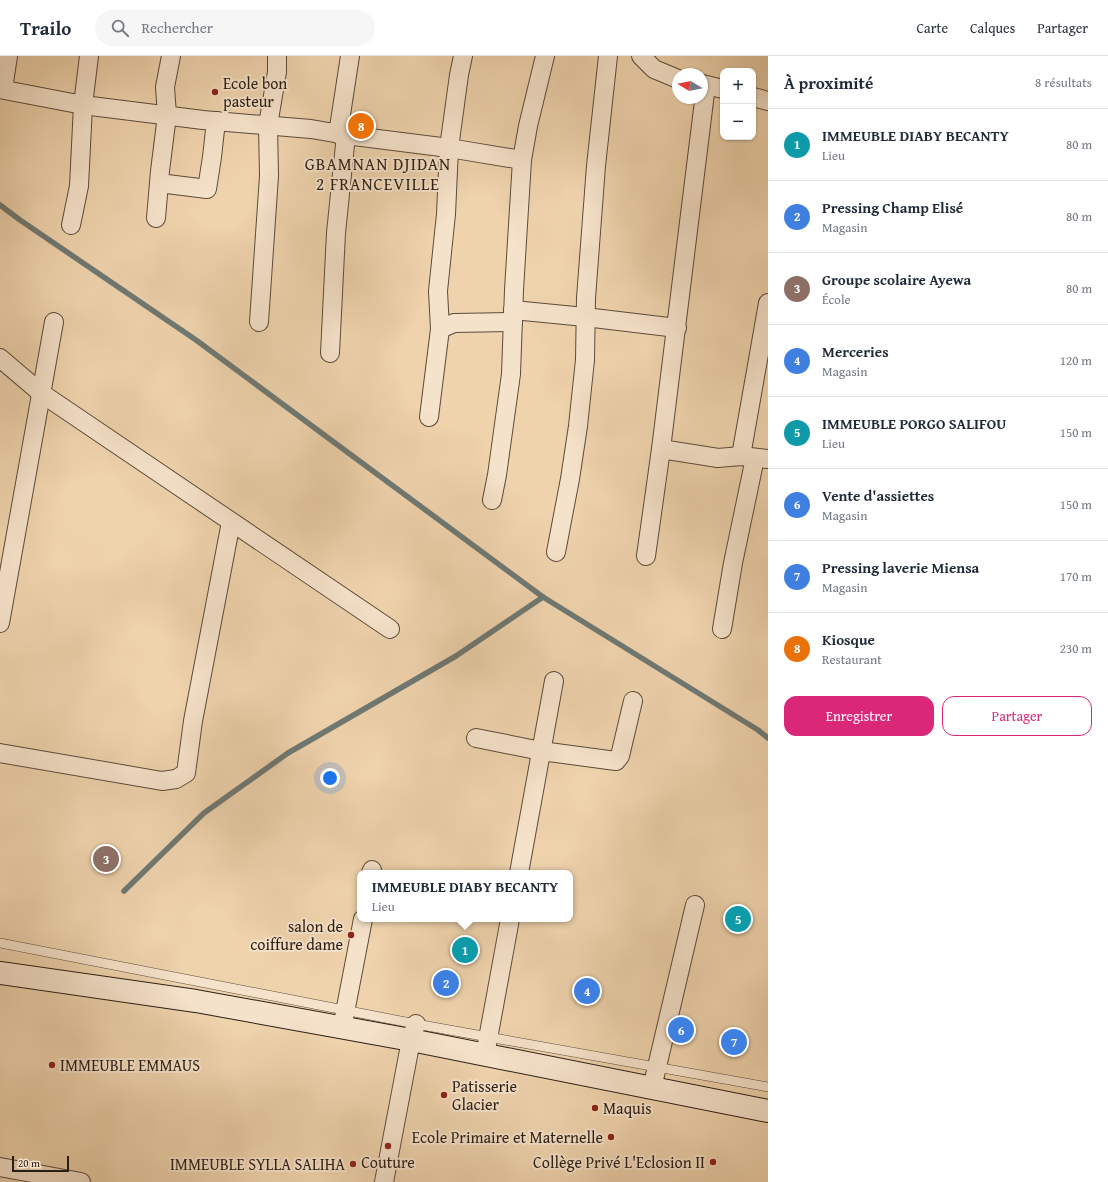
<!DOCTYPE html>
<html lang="fr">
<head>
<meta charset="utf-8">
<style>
	body { margin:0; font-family:"Gentium Book Plus",serif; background:#f6f6f7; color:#1f2937 }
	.controls { position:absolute; right:12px; top:12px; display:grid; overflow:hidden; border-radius:8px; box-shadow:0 1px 3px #0004 }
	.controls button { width:36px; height:36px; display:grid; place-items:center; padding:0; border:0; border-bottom:1px solid #e0e1e3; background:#fff; color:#1f2937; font:20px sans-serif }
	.compass { position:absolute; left:672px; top:12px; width:36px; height:36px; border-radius:50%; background:#fff; box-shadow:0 1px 3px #0004; rotate:280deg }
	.scale { position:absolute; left:12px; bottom:10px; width:57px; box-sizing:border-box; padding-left:4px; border:2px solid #2b1e14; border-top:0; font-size:11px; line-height:14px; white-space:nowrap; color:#2b1e14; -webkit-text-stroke:3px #f5e2ca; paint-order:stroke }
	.you { position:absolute; left:330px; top:722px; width:14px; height:14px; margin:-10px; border:3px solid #fff; border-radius:50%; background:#1a73e8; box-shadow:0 0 0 6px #1a73e833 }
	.badge { display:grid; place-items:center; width:26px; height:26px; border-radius:50%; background:#db2777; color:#fff; font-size:13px; font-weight:700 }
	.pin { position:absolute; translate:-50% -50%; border:2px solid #fff; box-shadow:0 1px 4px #0006 }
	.popup { position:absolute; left:357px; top:814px; width:216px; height:52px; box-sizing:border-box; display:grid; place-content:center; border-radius:8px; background:#fff; filter:drop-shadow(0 1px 3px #0005); font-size:13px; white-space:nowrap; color:#747a83 }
	.popup b { font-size:15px; color:#1f2937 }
	.popup::after { content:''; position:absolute; left:50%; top:100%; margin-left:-8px; border:8px solid transparent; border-top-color:#fff }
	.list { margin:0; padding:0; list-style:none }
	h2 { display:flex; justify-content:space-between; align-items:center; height:52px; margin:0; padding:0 16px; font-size:17px }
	h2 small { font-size:13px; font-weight:400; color:#747a83 }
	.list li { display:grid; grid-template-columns:26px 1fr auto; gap:12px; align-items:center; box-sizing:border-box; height:72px; padding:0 16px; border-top:1px solid #e0e1e3 }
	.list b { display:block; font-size:15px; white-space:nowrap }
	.list p { margin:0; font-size:13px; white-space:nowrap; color:#747a83 }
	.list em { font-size:13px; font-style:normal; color:#747a83 }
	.actions { display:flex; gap:8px; padding:12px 16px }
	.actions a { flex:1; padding:9px 0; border:1px solid #db2777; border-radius:12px; text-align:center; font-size:14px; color:#db2777 }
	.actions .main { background:#db2777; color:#fff }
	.icon { flex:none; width:22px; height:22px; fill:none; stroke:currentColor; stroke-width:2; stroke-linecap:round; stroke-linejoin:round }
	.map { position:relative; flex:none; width:768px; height:1126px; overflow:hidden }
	header { display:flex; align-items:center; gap:24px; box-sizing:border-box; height:56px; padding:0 20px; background:#fff; border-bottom:1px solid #e0e1e3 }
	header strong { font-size:19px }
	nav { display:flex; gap:22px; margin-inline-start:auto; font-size:14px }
	.search { width:280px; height:36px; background:#f6f6f7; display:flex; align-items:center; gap:10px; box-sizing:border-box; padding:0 14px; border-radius:22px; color:#747a83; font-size:15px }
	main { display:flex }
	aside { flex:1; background:#fff }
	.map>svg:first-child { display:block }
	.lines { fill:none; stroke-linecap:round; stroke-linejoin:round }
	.stream { stroke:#6f7973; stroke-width:5.5 }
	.lane-casing { stroke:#5c4b3a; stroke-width:10 }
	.street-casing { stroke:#5c4b3a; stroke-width:20 }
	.secondary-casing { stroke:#2b1e14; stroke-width:24 }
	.lane { stroke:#f5e2ca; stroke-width:9 }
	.street { stroke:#f5e2ca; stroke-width:18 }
	.secondary { stroke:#f5e2ca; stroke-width:22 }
	.poi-dot { fill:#8f2418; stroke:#f5e2ca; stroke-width:1.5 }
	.labels { text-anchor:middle; stroke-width:4; stroke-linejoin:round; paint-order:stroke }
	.poi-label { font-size:16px; fill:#2b1e14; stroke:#f5e2ca; text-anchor:start }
	.neighbourhood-label { font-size:17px; letter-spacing:1px; fill:#2b1e14; stroke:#f5e2ca }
</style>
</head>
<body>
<header>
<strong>Trailo</strong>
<div class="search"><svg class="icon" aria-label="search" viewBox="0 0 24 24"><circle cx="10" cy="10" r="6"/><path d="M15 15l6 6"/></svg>Rechercher</div>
<nav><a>Carte</a><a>Calques</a><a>Partager</a></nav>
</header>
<main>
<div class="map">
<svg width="768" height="1126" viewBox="0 0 768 1126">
	<rect width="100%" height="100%" fill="#efd3ad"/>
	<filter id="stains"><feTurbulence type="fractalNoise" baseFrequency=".005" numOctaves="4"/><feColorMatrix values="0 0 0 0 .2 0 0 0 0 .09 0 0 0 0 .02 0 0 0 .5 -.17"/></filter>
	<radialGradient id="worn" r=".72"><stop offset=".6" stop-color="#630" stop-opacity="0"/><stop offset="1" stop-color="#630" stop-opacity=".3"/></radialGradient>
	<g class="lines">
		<g class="stream">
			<polyline points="0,149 20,164 196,284 543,541 758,674 768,682"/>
			<polyline points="124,835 204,757 288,697 456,600 543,541"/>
		</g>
		<defs>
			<polyline id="lane" points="0,887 416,968 768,1031"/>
			<g id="street">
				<polyline points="641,0 654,13 678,23"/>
				<polyline points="702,28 723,33"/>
				<polyline points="706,29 661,393 718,402 741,400 768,403"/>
				<polyline points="0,33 83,49 203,64 311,73 346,79 449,92 522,104"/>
				<polyline points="3,33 8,0"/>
				<polyline points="753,41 768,45"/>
				<polyline points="338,78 350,0"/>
				<polyline points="159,127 207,133 212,101 216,65"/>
				<polyline points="156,162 160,115 167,59 165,31 171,0"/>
				<polyline points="71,169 79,130 83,49 89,0"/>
				<polyline points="513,254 585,261 677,272"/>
				<polyline points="259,266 269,120 268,69 277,16 277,0"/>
				<polyline points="440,273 454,267 513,266"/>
				<polyline points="330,297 336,177 346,79"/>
				<polyline points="0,302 41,337 390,573"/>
				<polyline points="429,361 440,273 438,235 446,158 449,92 459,19 463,0"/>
				<polyline points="741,400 768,247"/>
				<polyline points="492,444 497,419 511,318 514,234 522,104 528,70 545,0"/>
				<polyline points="556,496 570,423 578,370 585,304 586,242 596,110 608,0"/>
				<polyline points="646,500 661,393"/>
				<polyline points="0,567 54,266"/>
				<polyline points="722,573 733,507 755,402"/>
				<polyline points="476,682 541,695 616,705 620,700 633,645"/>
				<polyline points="0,697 162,725 176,723 186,717 193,665 231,466"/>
				<polyline points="371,817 372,814"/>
				<polyline points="519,817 554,625"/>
				<polyline points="342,972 363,863"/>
				<polyline points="485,999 510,863"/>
				<polyline points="652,1032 695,849"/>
				<polyline points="0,1111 81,1126"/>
				<polyline points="384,1126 411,984 416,968"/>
			</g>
			<polyline id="secondary" points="0,917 196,945 411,984 768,1055"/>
		</defs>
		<use href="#lane" class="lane-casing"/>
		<use href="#street" class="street-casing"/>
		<use href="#secondary" class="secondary-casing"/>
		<use href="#lane" class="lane"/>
		<use href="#street" class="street"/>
		<use href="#secondary" class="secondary"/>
	</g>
	<g class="poi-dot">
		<circle cx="215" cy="36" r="4"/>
		<circle cx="351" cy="879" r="4"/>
		<circle cx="52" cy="1009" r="4"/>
		<circle cx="444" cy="1039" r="4"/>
		<circle cx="595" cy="1052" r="4"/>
		<circle cx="611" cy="1081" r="4"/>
		<circle cx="388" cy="1090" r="4"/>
		<circle cx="713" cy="1106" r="4"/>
		<circle cx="353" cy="1108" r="4"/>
	</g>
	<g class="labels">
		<g class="poi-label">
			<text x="223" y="33">Ecole bon<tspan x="223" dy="18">pasteur</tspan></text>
			<text x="343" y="876" text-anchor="end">salon de<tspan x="343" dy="18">coiffure dame</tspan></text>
			<text x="60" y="1015">IMMEUBLE EMMAUS</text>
			<text x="452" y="1036">Patisserie<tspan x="452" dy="18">Glacier</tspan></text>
			<text x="603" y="1058">Maquis</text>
			<text x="603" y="1087" text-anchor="end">Ecole Primaire et Maternelle</text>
			<text x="388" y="1112" text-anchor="middle">Couture</text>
			<text x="705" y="1112" text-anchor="end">Collège Privé L'Eclosion II</text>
			<text x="345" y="1114" text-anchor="end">IMMEUBLE SYLLA SALIHA</text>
		</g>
		<g class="neighbourhood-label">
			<text x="378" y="114">GBAMNAN DJIDAN<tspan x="378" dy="20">2 FRANCEVILLE</tspan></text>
		</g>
	</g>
	<rect width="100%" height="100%" filter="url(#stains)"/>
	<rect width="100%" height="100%" fill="url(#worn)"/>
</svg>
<div class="controls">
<button>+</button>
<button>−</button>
</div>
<svg class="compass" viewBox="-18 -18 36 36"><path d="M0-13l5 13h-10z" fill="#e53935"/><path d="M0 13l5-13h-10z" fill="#747a83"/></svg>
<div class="scale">20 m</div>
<div class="you"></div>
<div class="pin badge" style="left:465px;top:894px;background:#0f9aa8">1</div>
<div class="popup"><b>IMMEUBLE DIABY BECANTY</b>Lieu</div>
<div class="pin badge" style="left:446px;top:927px;background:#3f7fe0">2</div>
<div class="pin badge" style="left:106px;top:803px;background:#8d6e63">3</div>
<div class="pin badge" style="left:587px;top:935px;background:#3f7fe0">4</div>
<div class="pin badge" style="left:738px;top:863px;background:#0f9aa8">5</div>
<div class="pin badge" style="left:681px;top:974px;background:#3f7fe0">6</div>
<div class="pin badge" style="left:734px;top:986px;background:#3f7fe0">7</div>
<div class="pin badge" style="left:361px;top:70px;background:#e8710a">8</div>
</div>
<aside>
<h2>À proximité<small>8 résultats</small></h2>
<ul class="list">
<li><span class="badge" style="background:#0f9aa8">1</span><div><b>IMMEUBLE DIABY BECANTY</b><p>Lieu</p></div><em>80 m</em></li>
<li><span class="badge" style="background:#3f7fe0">2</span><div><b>Pressing Champ Elisé</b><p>Magasin</p></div><em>80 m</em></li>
<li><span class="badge" style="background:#8d6e63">3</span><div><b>Groupe scolaire Ayewa</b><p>École</p></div><em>80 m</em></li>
<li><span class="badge" style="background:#3f7fe0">4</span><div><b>Merceries</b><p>Magasin</p></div><em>120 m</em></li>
<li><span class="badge" style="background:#0f9aa8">5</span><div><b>IMMEUBLE PORGO SALIFOU</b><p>Lieu</p></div><em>150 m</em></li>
<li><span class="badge" style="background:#3f7fe0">6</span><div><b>Vente d'assiettes</b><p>Magasin</p></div><em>150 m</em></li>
<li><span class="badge" style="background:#3f7fe0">7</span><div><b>Pressing laverie Miensa</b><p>Magasin</p></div><em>170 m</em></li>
<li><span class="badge" style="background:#e8710a">8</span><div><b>Kiosque</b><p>Restaurant</p></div><em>230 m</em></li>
</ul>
<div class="actions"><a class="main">Enregistrer</a><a>Partager</a></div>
</aside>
</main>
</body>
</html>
